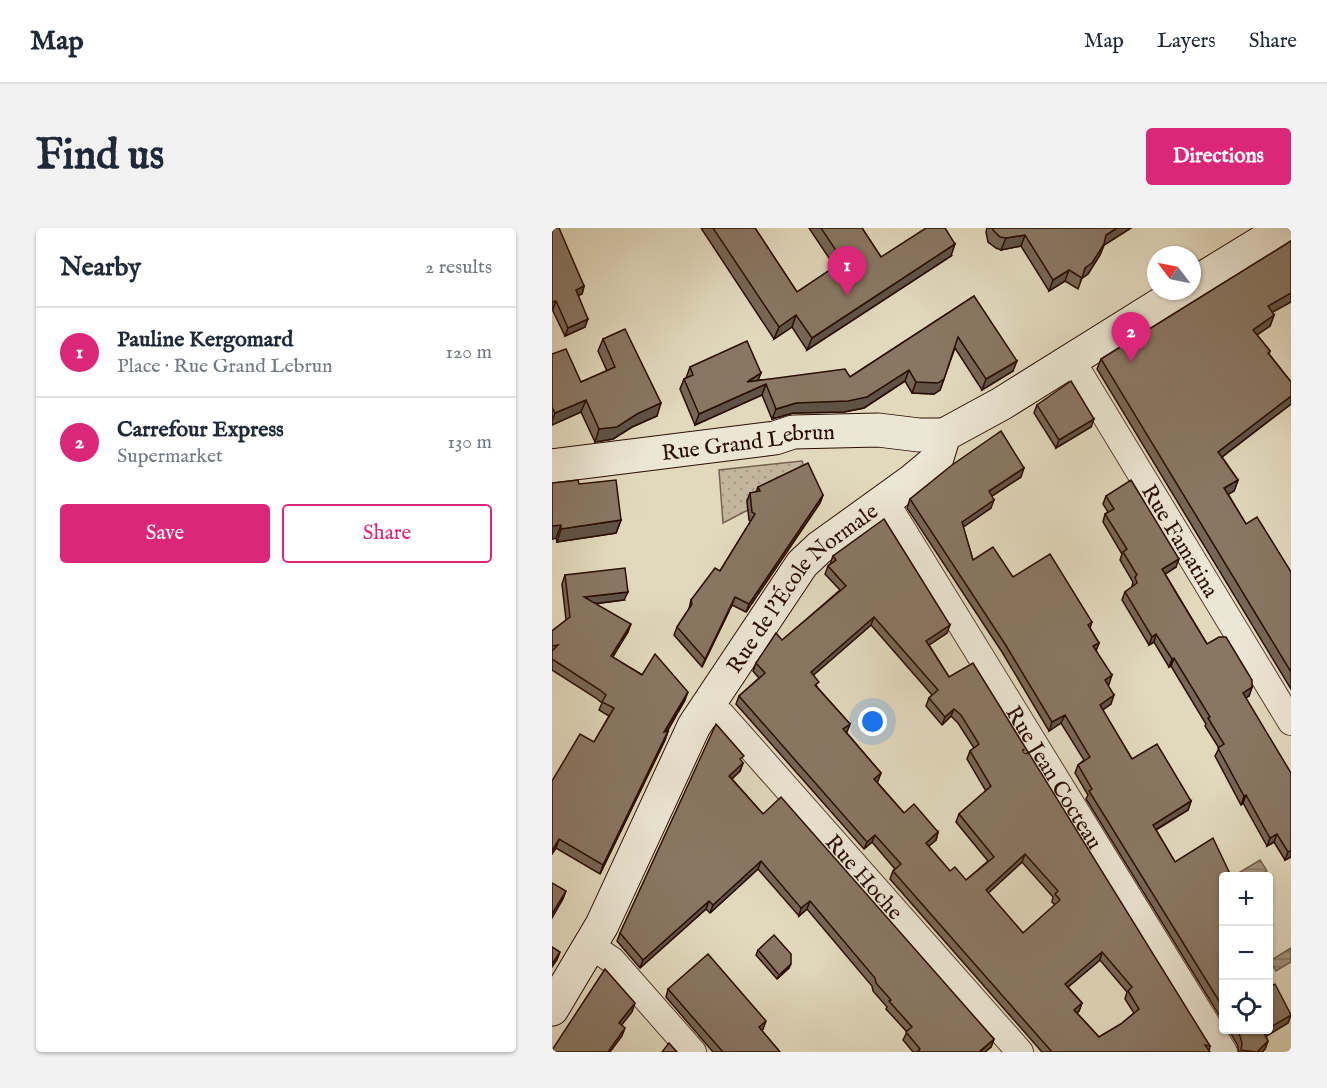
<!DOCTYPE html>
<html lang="en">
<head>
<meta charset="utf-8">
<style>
	body { margin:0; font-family:"IM FELL English",serif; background:#f2f2f3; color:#1f2937 }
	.controls { position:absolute; right:18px; bottom:18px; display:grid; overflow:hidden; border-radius:6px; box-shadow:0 2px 4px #0004 }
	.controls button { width:54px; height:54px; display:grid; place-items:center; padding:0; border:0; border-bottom:2px solid #e0e1e3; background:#fff; color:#1f2937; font:30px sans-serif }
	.compass { position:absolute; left:595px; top:18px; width:54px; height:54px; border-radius:50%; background:#fff; box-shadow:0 2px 4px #0004; rotate:302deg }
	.you { position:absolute; left:321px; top:494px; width:21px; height:21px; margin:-15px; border:4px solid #fff; border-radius:50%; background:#1a73e8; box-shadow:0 0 0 9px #1a73e833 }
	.badge { display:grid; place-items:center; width:39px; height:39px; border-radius:50%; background:#db2777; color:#fff; font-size:20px; font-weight:700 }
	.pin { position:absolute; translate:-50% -50px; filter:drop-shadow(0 2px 3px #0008) }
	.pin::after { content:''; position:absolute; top:32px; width:21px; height:18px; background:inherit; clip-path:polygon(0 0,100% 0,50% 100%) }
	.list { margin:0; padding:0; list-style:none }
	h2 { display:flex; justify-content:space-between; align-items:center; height:78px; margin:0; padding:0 24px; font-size:26px }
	h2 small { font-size:20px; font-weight:400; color:#747a83 }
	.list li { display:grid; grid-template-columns:39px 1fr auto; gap:18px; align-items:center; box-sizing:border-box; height:90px; padding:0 24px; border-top:2px solid #e0e1e3 }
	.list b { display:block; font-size:22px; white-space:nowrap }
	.list p { margin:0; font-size:20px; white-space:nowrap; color:#747a83 }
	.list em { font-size:20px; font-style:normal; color:#747a83 }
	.actions { display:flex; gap:12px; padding:18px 24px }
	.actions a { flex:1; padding:14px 0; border:2px solid #db2777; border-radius:6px; text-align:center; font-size:21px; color:#db2777 }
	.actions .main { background:#db2777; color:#fff }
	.icon { flex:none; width:33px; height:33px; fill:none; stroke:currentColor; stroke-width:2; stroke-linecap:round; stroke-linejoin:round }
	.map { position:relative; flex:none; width:739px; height:824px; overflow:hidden; border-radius:6px }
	header { display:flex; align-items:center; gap:36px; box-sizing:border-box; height:84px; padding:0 30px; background:#fff; border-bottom:2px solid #e0e1e3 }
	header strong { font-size:28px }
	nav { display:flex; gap:33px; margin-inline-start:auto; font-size:21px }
	.intro { display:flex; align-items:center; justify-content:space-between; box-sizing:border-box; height:144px; padding:0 36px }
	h1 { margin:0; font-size:42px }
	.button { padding:15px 27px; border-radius:6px; background:#db2777; color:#fff; font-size:21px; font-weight:700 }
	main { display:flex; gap:36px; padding:0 36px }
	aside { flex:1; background:#fff; border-radius:6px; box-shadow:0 2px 4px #0004 }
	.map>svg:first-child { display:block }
	.grass { fill:url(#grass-dots); stroke:#766250; stroke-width:1.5 }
	.water { fill:url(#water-rules); stroke:#725e4c; stroke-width:1.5 }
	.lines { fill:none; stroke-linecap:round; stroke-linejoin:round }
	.street-casing { stroke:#574031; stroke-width:28 }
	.secondary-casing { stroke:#290d02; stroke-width:35 }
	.street { stroke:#ece6d4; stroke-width:26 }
	.secondary { stroke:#ece6d4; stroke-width:33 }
	.wall { fill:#766655; stroke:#290d02; stroke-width:1.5; fill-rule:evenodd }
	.shaded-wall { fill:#605345; stroke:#290d02; stroke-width:1.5 }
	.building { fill:#897763; stroke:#290d02; stroke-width:1.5; fill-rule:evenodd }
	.labels { text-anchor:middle; stroke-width:4.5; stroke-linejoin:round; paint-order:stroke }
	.street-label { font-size:22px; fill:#290d02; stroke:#ece6d4 }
</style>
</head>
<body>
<header>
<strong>Map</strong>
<nav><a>Map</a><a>Layers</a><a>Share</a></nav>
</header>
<div class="intro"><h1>Find us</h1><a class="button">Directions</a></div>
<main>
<aside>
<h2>Nearby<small>2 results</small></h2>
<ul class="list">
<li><span class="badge">1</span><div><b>Pauline Kergomard</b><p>Place · Rue Grand Lebrun</p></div><em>120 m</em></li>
<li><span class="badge">2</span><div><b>Carrefour Express</b><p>Supermarket</p></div><em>130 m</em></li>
</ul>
<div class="actions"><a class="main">Save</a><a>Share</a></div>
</aside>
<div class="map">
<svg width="739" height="824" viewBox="0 0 739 824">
	<defs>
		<pattern id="grass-dots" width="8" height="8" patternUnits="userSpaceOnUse" patternTransform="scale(1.5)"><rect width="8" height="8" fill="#c3b69d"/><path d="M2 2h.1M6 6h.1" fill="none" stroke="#a89b86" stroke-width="1.8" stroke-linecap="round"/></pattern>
		<pattern id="water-rules" width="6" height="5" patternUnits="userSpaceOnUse" patternTransform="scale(1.5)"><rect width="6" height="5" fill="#a3947d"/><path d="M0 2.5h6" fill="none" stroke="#857764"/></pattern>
	</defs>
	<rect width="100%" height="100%" fill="#e2d9bd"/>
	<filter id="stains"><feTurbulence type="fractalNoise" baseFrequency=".00333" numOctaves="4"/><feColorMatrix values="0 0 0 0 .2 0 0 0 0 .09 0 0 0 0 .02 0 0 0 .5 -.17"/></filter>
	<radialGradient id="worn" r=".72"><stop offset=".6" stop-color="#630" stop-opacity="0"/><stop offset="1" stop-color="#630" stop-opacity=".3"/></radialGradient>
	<polygon class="grass" points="250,233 254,243 195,271 196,282 171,295 167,242"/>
	<g class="water">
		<polygon points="708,632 715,643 705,648 687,648 685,646"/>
		<polygon points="739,720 739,734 724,743 718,733"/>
	</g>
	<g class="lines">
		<defs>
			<g id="street">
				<path id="s1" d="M519,131L739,494"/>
				<path id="s2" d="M333,273L672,824"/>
				<path id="s3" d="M157,477L170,487L468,824"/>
				<polyline points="39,718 60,732 141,824"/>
			</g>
			<g id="secondary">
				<polyline points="640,57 733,0"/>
				<path id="s4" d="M0,238L223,210L241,204L326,202L367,207H392"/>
				<path id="s5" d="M0,781L50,697L142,498L250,336L267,320L360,253L384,233L392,207L449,176L630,63"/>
			</g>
		</defs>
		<use href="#street" class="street-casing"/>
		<use href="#secondary" class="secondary-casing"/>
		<use href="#street" class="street"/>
		<use href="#secondary" class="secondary"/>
	</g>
	<g class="wall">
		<polygon points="0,0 32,58 30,66 26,67 33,99 13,108 0,81"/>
		<polygon points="149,0 203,0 245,64 283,39 257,0 310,0 329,29 399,28 255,122 240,99 222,111"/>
		<polygon points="435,0 579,0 552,17 548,27 536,46 530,50 526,61 513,53 497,63 469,18 449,22 444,20 436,14 434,4"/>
		<polygon points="739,13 739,74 720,84 722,87 718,98 705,107 718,123 717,126 739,154 739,176 670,229 686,252 682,263 676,266 694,296 739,344 739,461 545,141 549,131"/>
		<polygon points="422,68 461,143 430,162 403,120 388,162 382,166 360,165 353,153 312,180 292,184 241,185 220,191 210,167 143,197 128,161 132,151 134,150 138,139 206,152 298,149"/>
		<polygon points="51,111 105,188 80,199 61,211 43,214 29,184 0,197 0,126 29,154 55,143 46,123"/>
		<polygon points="485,177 539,199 504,220 482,185"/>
		<polygon points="469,249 440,268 439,280 411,299 421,332 461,349 540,394 538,400 547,415 544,422 557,456 556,456 559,476 550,482 580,531 639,573 636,582 604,602 623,634 672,648 672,795 534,571 536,567 523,545 526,537 532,532 509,495 497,503 450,424 355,280 358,271"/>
		<polygon points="27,256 69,292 64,305 5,314 4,310 0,311"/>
		<polygon points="206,259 271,267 268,275 194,384 180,377 150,439 122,407 125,399 137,381 139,372 168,343 199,293 197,292 195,273 198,265 204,264"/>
		<polygon points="554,268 624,339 613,346 655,416 700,459 697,468 694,470 739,629 733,632 722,614 715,618 691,575 689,577 663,528 667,520 653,498 654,496 619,438 617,439 602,414 597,417 570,372 573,364 580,359 580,358 581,354 568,332 570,326 551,294 553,286 556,284 551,276"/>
		<path d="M281,328L395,405L377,417L397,449L658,818L657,823L658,824H490L338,651L341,643L343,641L320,614L312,621L184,476L187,468L207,450L201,443L204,435L288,362L273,346L276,338L278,336ZM319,397L380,467L377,470L374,478L390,497L399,488L406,495L422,520L418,523L415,531L434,563L407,586L404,594L436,633L414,652L398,643L376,618L384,612L386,604L352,585L325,554L329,545L294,504L298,496L265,459L261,447ZM470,634L501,669L500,674L503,677L471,705L436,665ZM548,732L575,764L573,771L582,785L569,796L547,809L525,785L527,783L530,775L516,759Z"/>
		<polygon points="13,347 72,372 43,376 76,404 60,429 133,472 115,504 116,503 113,512 48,646 4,620 0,626 0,553 42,514 57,488 47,482 50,475 44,470 0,442 0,403 14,392 10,356"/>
		<polygon points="190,534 191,535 188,543 180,551 211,586 442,811 439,819 433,824 361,824 351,812 355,804 334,781 335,779 321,763 320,758 255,681 247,688 206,641 158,685 154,681 88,740 65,713 68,705"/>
		<polygon points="206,722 237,740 225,751 204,727"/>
		<polygon points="116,761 211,801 209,802 228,824 161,824 114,769"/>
		<polygon points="739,786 736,795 714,808 716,813 713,821 710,824 687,824 685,816 676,801 717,801"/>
	</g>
	<g class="shaded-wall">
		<polygon points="565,0 579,0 552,17 548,27 536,46 529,51 533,40 554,7"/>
		<polygon points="473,7 469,18 449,22 454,10"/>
		<polygon points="403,16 399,28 255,122 260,110"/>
		<polygon points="517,42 513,53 497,63 501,52"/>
		<polygon points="32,58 30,66 21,70 24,62"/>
		<polygon points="739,65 739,74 712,89 716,78"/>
		<polygon points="4,73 1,81 0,81 0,74"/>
		<polygon points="244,87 240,99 222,111 227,99"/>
		<polygon points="722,87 718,98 697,112 701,102"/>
		<polygon points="36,91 33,99 13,108 16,100"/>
		<polygon points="465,133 461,143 430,162 434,151"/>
		<polygon points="357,142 353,153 312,180 292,184 241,185 220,191 224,181"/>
		<polygon points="209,145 205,155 195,154"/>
		<polygon points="392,151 388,162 382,166 360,165 364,154"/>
		<polygon points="214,156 210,167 143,197 147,186"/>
		<polygon points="739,168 739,176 662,235 666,224"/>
		<polygon points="34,172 29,184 0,197 0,193 3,185"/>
		<polygon points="109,175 105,188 80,199 61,211 43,214 47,201"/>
		<polygon points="542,191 539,199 504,220 507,212"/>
		<polygon points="472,240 469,249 434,272 437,263"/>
		<polygon points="686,252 682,263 668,271 672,260"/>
		<polygon points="271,267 268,275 194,384 197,376"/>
		<polygon points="442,272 439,280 407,302 410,294"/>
		<polygon points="69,292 64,305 5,314 9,301"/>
		<polygon points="9,297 4,310 0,311 0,298"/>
		<polygon points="627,331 624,339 607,350 610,341"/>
		<polygon points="76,364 72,372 29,377 32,369"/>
		<polygon points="183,369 180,377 150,439 153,431"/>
		<polygon points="322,389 319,397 256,452 259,444"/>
		<polygon points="79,396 76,404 56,437 59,428"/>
		<polygon points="398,397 395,405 371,421 374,413"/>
		<polygon points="604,406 602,414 597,417 600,409"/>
		<polygon points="547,415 544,423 541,418"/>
		<polygon points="622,430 619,438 617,439 620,431"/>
		<polygon points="560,447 557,456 550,460 553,452"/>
		<polygon points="700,459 697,468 688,473 691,465"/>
		<polygon points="136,464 133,472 109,513 112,504"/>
		<polygon points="562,467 559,476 545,486 548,477"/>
		<polygon points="402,481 399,488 390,497 393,489"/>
		<polygon points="513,487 509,495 497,503 500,494"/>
		<polygon points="298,496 295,504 288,509 291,501"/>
		<polygon points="116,503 113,512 48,646 51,637"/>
		<polygon points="191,535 188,543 174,556 177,548"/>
		<polygon points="329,545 326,553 320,559 322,551"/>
		<polygon points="694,567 691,575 689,577 692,568"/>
		<polygon points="639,573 636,582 598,605 601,597"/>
		<polygon points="386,604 384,612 371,623 374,615"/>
		<polygon points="725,606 722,614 715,618 718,610"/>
		<polygon points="323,607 320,614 312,621 315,614"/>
		<polygon points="7,611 4,620 0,626 0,623"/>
		<polygon points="739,622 739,629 733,632 736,624"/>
		<polygon points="473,626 470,634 431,670 434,662"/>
		<polygon points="209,633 206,641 158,685 161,677"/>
		<polygon points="14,663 11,671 0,690 0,686"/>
		<polygon points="157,673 154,681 88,740 91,732"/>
		<polygon points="258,673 255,681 247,688 249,680"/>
		<polygon points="8,724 5,732 0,739 0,736"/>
		<polygon points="550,724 548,732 510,764 513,756"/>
		<polygon points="239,736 237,740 225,751 227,747"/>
		<polygon points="83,775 80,784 64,804 67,795"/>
		<polygon points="530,775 527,783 520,790 522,782"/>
		<polygon points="739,787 736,795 708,812 711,803 714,801 717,801 717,800"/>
		<polygon points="214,793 211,801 204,807 207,799"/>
		<polygon points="73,800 70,808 58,824 55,824"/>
		<polygon points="442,811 439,819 433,824 428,824"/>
		<polygon points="716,813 713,821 710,824 705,824"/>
	</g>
	<g class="building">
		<polygon points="0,0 7,0 32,58 24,62 36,91 16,100 4,73 0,74"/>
		<polygon points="161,0 203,0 245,64 291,33 269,0 310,0 329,29 374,0 393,0 403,16 260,110 244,87 227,99"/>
		<polygon points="440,0 565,0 554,7 552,16 540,35 533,40 530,50 517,42 501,52 473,7 454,10 448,9 441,2"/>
		<polygon points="739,13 739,65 716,78 722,87 701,102 718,123 716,125 739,154 739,168 666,224 686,252 672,260 694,296 705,289 739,344 739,444 549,131"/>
		<polygon points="422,68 465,133 434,151 406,109 392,151 386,155 364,154 357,142 315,169 296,173 244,175 224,181 214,156 147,186 132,151 141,147 138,139 195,113 209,145 195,154 293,141 298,149"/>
		<polygon points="73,101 109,175 85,186 65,199 47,201 34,172 3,185 0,179 0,126 14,121 29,154 63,139 51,111"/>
		<polygon points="519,153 542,191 507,212 485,177"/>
		<polygon points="449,203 472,240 437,263 442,272 410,294 421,332 441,319 461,349 498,326 540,394 536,397 547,415 541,418 560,447 553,452 562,467 548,477 580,531 605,516 639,573 601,597 623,634 661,610 679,648 672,648 672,781 537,563 540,561 526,537 538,529 513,487 500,494 453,416 358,271 400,237"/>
		<polygon points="256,235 271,267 197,376 183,369 153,431 125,399 140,376 139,372 163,340 168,343 203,286 200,284 198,265 208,263 206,259"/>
		<polygon points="26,252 27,256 64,252 69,292 9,301 9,297 0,298 0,255"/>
		<polygon points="579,252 627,331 610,341 626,368 655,416 667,409 674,409 700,452 700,459 691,465 739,545 739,622 736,624 725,606 718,610 694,567 692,568 666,520 672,516 656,490 658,489 622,430 620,431 604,406 600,409 573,364 585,355 583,349 585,347 571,324 575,321 553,286 562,281 554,268"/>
		<path d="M332,291L398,397L374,413L397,449L421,435L658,818L653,817L658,824H500L341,643L349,636L323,607L315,614L187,468L213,445L204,435L224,405L230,412L294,358L276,338L284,332L281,328ZM322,389L386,462L377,470L393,489L402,481L409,487L427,516L418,523L439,558L407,586L442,629L414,652L403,639L398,643L374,615L386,604L362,576L352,585L322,551L329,545L291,501L298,496L263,457L267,454L259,444ZM473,626L506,663L503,666L508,672L471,705L434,662ZM550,724L580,759L576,763L587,781L569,796L547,809L522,782L530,775L513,756Z"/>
		<polygon points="73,340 76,364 32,369 79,396 59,428 90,447 103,426 136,464 112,504 116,503 51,637 7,611 0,623 0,553 28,506 42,514 62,480 50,474 54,467 48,462 0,431 0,423 6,417 0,418 0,403 18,389 13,347"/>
		<polygon points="164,496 192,528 188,531 191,535 177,548 211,586 229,569 442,811 428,823 429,824 368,824 366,823 368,821 354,804 360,799 337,773 339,772 324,755 323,750 258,673 249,680 209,633 161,677 157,673 91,732 68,705"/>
		<polygon points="0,655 14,663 0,686"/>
		<polygon points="222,707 239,726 239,736 227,747 206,722"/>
		<polygon points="0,719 8,724 0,736"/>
		<polygon points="156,726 214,793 207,799 228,824 171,824 116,761"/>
		<polygon points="53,741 83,775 67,795 73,800 56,824 0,824 0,822"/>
		<polygon points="723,756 739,787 717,800 717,760"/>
		<polygon points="684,801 714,801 711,803 716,813 705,824 689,822 690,815 688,808"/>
		<polygon points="117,815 125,824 110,824"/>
	</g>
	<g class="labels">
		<g class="street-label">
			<text dy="8" stroke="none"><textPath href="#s4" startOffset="198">Rue Grand Lebrun</textPath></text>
			<text dy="8" stroke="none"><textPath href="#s1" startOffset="212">Rue Famatina</textPath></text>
			<text dy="8" stroke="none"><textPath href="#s5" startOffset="494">Rue de l'École Normale</textPath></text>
			<text dy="8" stroke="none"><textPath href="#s2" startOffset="324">Rue Jean Cocteau</textPath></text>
			<text dy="8" stroke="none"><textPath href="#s3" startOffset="232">Rue Hoche</textPath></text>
		</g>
	</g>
	<rect width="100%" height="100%" filter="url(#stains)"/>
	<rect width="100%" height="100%" fill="url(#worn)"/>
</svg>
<div class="controls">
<button>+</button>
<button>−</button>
<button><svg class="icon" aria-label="locate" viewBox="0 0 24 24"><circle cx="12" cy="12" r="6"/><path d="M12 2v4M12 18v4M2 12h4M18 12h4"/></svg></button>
</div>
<svg class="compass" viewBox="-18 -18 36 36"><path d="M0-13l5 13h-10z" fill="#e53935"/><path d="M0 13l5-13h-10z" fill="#747a83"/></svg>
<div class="you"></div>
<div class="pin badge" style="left:295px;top:68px">1</div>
<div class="pin badge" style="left:579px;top:134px">2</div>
</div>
</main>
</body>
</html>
